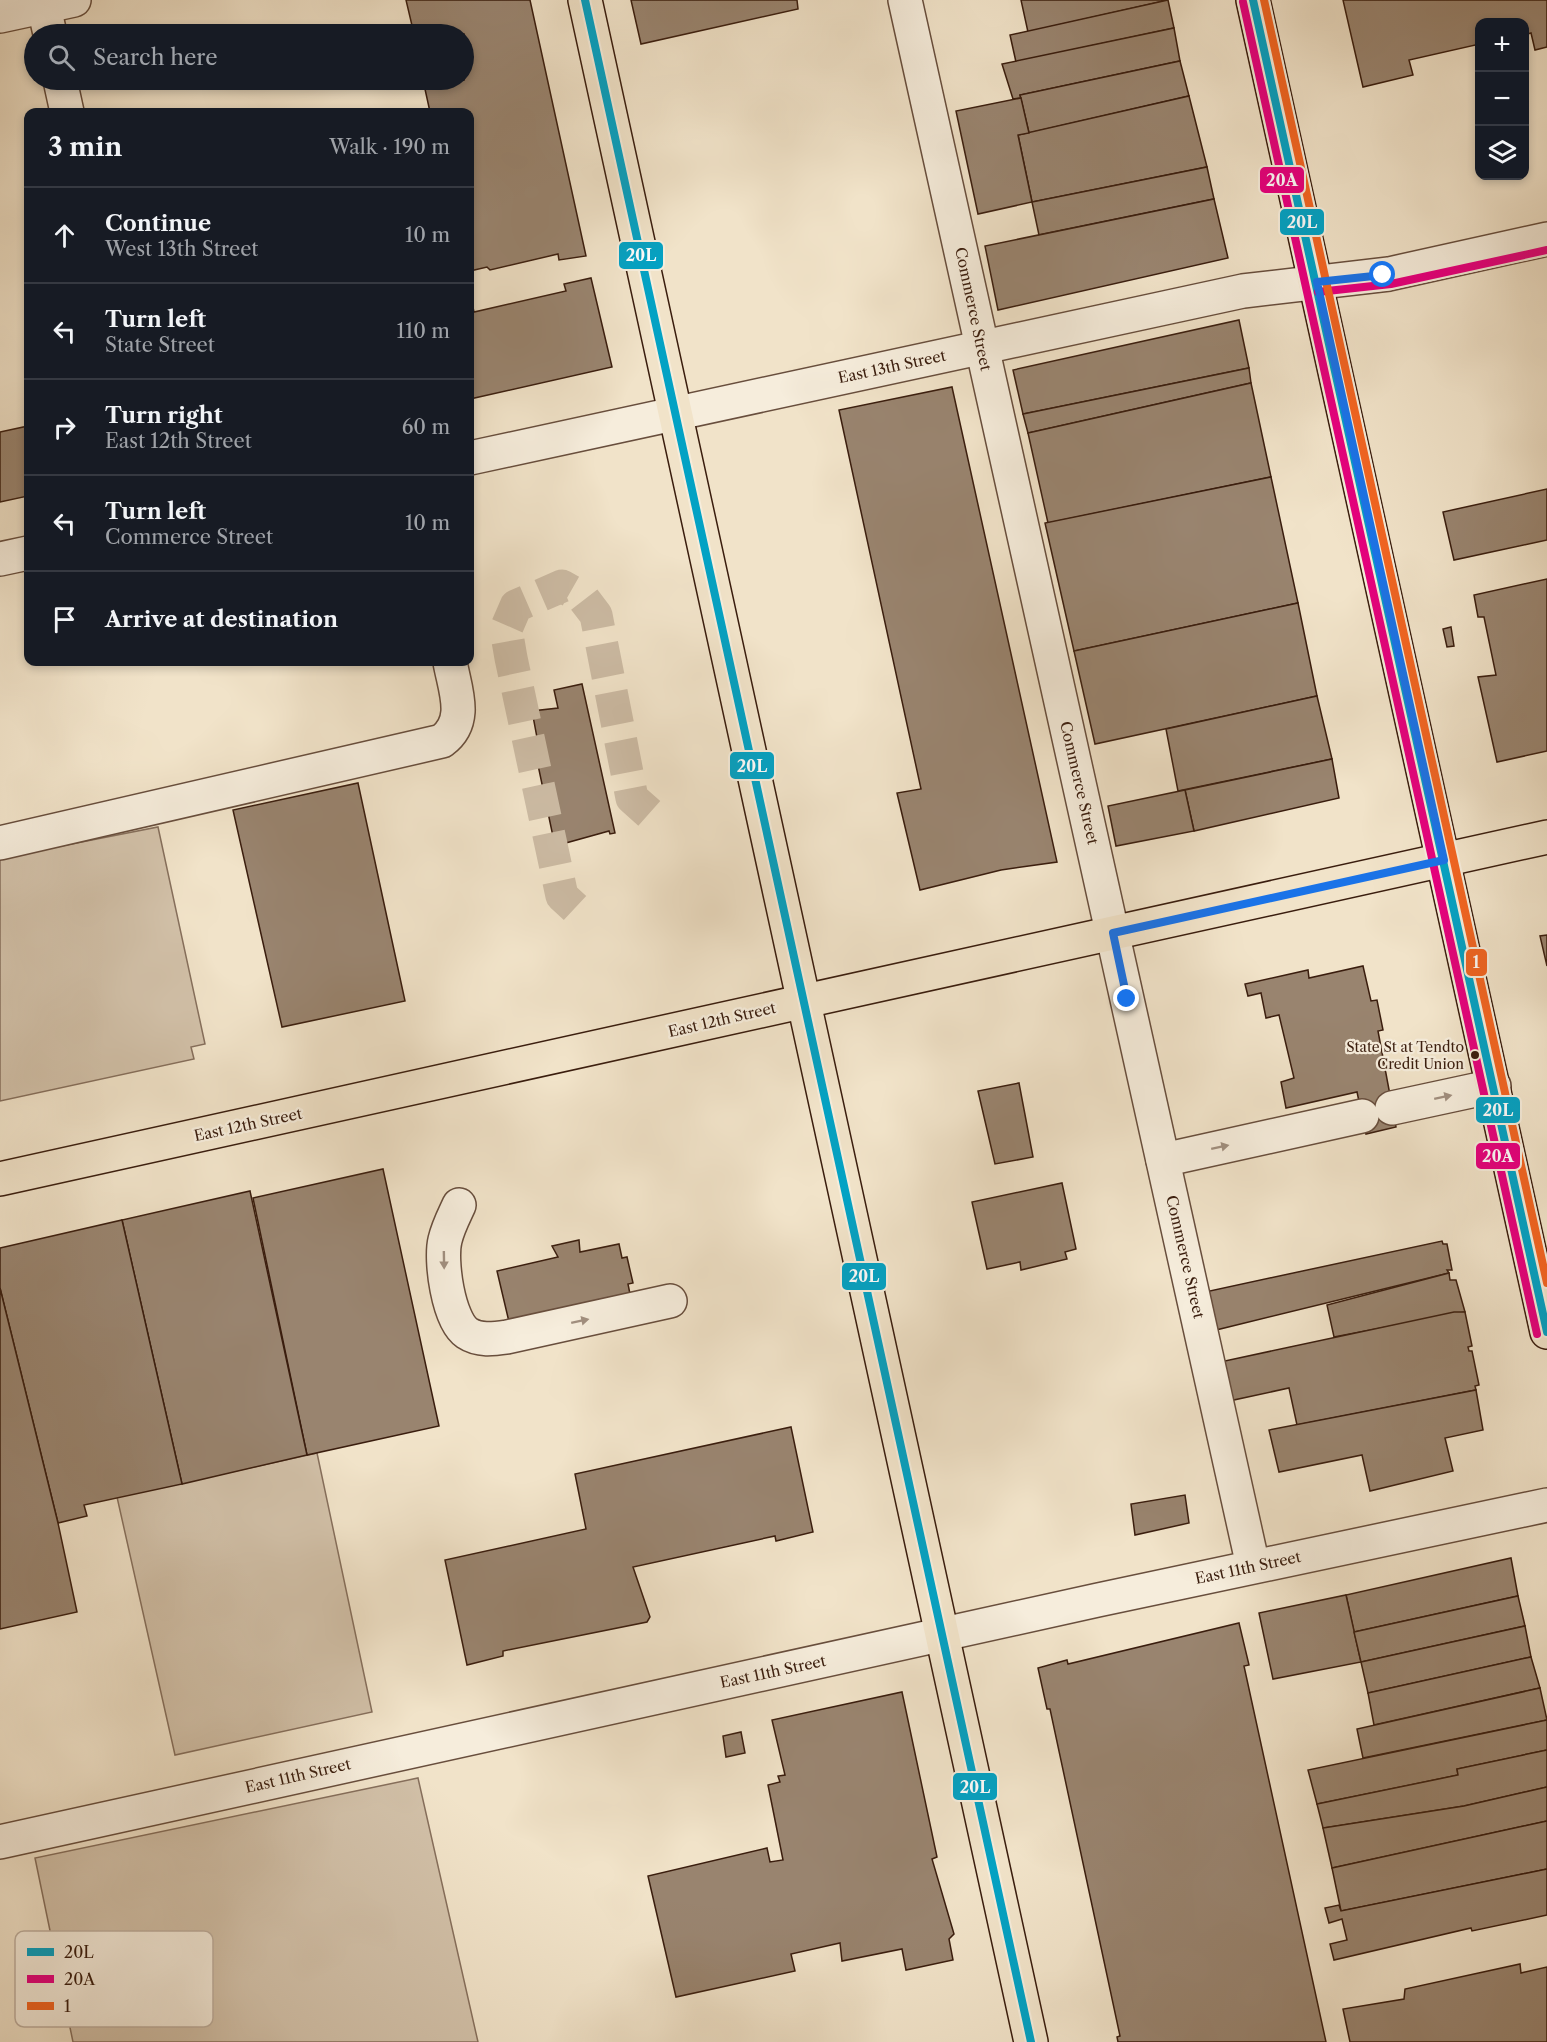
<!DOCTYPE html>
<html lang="en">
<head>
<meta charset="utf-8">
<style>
	body { margin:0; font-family:"Libre Caslon Text",serif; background:#20242c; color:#f1f3f6 }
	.controls { position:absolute; right:18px; top:18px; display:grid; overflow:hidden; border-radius:12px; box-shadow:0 3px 9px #0003 }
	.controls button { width:54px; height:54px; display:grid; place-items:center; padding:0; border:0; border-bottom:2px solid #363941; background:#171b24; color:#f1f3f6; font:30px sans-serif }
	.stop { position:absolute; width:18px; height:18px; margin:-14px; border:4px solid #1a73e8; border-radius:50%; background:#fff }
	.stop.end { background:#1a73e8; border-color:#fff; box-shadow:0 2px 6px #0008 }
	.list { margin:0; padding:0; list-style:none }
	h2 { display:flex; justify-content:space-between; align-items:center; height:78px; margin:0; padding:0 24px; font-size:26px }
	h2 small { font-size:20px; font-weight:400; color:#9ea1a6 }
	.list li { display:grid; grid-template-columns:39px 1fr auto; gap:18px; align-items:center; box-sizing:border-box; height:96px; padding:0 24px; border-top:2px solid #363941 }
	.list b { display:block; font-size:22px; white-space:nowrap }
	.list p { margin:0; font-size:20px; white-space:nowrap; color:#9ea1a6 }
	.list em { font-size:20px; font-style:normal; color:#9ea1a6 }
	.icon { flex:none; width:33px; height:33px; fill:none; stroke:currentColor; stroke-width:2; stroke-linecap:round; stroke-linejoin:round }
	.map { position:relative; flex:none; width:1547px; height:2042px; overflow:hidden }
	.search { position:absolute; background:#171b24; box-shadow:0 3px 9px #0003; left:24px; top:24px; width:450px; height:66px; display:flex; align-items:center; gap:15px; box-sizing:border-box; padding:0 21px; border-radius:33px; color:#9ea1a6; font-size:22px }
	.panel { position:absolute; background:#171b24; box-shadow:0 3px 9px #0003; left:24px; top:108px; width:450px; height:558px; border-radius:12px }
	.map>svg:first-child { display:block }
	.green { fill:#d2c1a9; stroke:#866f5c; stroke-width:1.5 }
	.building { fill:#99846f; stroke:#3a1d0e; stroke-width:1.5 }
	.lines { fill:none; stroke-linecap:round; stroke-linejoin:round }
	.minor-tunnel { stroke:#ccbba4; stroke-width:33; stroke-dasharray:33 16; stroke-linecap:butt }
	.minor-casing { stroke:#684e3d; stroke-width:36 }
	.major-casing { stroke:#3a1d0e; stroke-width:36 }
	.minor { stroke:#f6eddc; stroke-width:33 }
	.major { stroke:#f1e3c9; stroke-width:33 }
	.bus-1-casing { stroke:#f6eddc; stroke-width:12 }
	.bus-2-casing { stroke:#f6eddc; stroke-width:12 }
	.bus-3-casing { stroke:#f6eddc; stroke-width:12 }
	.bus-1 { stroke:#03a2c4; stroke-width:8 }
	.bus-2 { stroke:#e5007d; stroke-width:8 }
	.bus-3 { stroke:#f26522; stroke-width:8 }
	.oneway { fill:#a18f7f }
	.route { stroke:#1a73e8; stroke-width:8 }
	.bus-dot { fill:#3a1d0e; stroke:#f6eddc; stroke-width:2 }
	.labels { text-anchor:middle; stroke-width:4.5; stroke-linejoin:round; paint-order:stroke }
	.bus-label { font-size:14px; fill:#3a1d0e; stroke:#f6eddc; text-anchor:end }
	.street-label { font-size:15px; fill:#3a1d0e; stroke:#f6eddc }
	.key { fill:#f6eddc; stroke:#beaf9e; stroke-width:1.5 }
	.key-label { font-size:16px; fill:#3a1d0e }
	.line-badge { stroke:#f6eddc; stroke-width:2 }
	.badge-label { font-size:16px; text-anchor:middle; font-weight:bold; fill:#fff }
</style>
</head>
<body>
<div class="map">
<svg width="1547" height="2042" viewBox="0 0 1547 2042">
	<rect width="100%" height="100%" fill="#f1e3c9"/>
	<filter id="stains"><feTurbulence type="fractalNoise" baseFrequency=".00333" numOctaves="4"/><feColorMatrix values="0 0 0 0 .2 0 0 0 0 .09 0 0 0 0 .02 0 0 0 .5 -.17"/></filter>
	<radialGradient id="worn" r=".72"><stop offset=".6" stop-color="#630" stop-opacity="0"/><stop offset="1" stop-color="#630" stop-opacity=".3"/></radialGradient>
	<g class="green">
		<polygon points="158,827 205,1044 191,1047 194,1059 0,1101 0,858"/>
		<polygon points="317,1453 372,1712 175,1755 117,1497"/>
		<polygon points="418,1778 478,2042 73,2042 35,1858"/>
	</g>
	<g class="building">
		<polygon points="406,0 530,0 586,256 559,260 558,254 490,270 487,267 470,271 470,112 430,112 423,80 464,80 464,34 414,34"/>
		<polygon points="631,0 797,0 798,9 641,44"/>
		<polygon points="1021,0 1168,0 1028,32"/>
		<polygon points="1168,0 1174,28 1016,62 1010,35"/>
		<polygon points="1343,0 1547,0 1547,47 1535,50 1531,33 1524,35 1524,22 1480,22 1480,44 1409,60 1413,75 1363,87"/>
		<polygon points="1174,28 1180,61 1020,95 1021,98 1013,99 1002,64"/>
		<polygon points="1180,61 1189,96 1029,133 1020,95"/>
		<polygon points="1189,96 1207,167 1032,202 1018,135"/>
		<polygon points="1021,98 1029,133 1018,135 1032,202 978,214 956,111"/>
		<polygon points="1207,167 1214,199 1039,235 1032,202"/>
		<polygon points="1214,199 1228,258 998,310 985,246"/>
		<polygon points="591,278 612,367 470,399 470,295 474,312 566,291 564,284"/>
		<polygon points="1239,320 1249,368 1023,414 1013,370"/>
		<polygon points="1249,368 1251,383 1028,433 1023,414"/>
		<polygon points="1251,383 1271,477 1048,523 1028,433"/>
		<polygon points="952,387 1057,862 1001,870 920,890 897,793 921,789 839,410"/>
		<polygon points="28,426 28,496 0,502 0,432"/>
		<polygon points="1271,477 1298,603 1074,651 1045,523"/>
		<polygon points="1547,489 1547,540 1454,560 1443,512"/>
		<polygon points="1547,579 1547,751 1497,762 1478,677 1496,675 1484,617 1478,617 1474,595"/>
		<polygon points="1298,603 1317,696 1095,744 1074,651"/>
		<polygon points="1451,627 1454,646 1447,647 1443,629"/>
		<polygon points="582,684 615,833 610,834 609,831 555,846 538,765 542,764 532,711 558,708 554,690"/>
		<polygon points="1317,696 1332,759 1178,791 1166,729"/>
		<polygon points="1332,759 1339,798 1194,831 1185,790"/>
		<polygon points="358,783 405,1001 282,1027 233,810"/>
		<polygon points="1185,790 1194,831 1116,846 1108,806"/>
		<polygon points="1547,935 1547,966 1540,936"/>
		<polygon points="1363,966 1371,1001 1377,1000 1383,1030 1378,1031 1396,1127 1366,1134 1357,1092 1286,1108 1281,1082 1294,1078 1279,1015 1266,1018 1261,993 1248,996 1245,984 1308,970 1309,978"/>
		<polygon points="1019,1083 1033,1157 995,1164 978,1091"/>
		<polygon points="383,1169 439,1426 307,1455 253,1198"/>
		<polygon points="1062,1183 1076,1249 1065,1252 1067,1259 1021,1270 1020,1262 987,1269 972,1202"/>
		<polygon points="250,1191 307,1455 182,1484 122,1220"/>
		<polygon points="122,1220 182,1484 84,1505 87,1516 58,1523 0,1288 0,1248"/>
		<polygon points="579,1240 580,1252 619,1244 622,1258 627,1257 633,1283 628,1284 631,1299 510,1326 497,1271 558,1257 552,1246"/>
		<polygon points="1442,1241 1443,1244 1447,1244 1452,1270 1447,1270 1449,1273 1212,1331 1205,1292"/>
		<polygon points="1449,1273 1450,1280 1456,1280 1465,1312 1334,1337 1327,1305"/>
		<polygon points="0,1288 58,1523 77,1612 0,1629"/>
		<polygon points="1454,1312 1465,1312 1472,1346 1468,1347 1469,1351 1472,1351 1479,1385 1475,1386 1476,1390 1297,1425 1289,1388 1229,1401 1220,1362"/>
		<polygon points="1476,1390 1483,1430 1445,1438 1453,1471 1370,1491 1362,1455 1279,1472 1269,1430"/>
		<polygon points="791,1427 813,1532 776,1541 775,1536 633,1567 650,1617 647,1622 503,1651 503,1656 467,1665 445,1560 586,1529 575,1474"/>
		<polygon points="1185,1495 1189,1523 1135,1535 1131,1504"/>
		<polygon points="1511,1558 1518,1596 1354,1632 1346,1595"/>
		<polygon points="1346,1595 1361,1662 1273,1679 1259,1613"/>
		<polygon points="1518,1596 1525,1626 1361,1662 1354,1632"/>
		<polygon points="1239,1623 1249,1665 1244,1666 1326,2042 1118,2042 1117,2037 1120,2036 1050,1709 1047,1709 1038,1668 1067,1660 1068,1664"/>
		<polygon points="1525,1626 1531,1657 1368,1693 1361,1662"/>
		<polygon points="1531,1657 1540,1688 1374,1725 1368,1693"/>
		<polygon points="1540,1688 1547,1720 1363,1758 1357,1729"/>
		<polygon points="902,1692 937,1857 932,1859 954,1934 949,1939 953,1960 906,1970 902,1949 842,1961 840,1943 791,1954 795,1971 676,1997 648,1876 767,1848 770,1862 783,1860 768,1785 780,1782 778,1776 785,1775 772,1720"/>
		<polygon points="1547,1720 1547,1750 1457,1769 1458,1775 1410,1785 1317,1804 1308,1770"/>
		<polygon points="741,1732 745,1753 726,1757 723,1736"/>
		<polygon points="1547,1750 1547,1787 1464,1806 1323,1828 1317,1804 1458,1775 1457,1769"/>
		<polygon points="1547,1787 1547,1821 1332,1868 1323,1828 1464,1806"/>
		<polygon points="1547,1821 1547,1869 1341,1911 1332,1868"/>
		<polygon points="1547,1869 1547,1915 1472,1931 1471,1928 1334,1960 1330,1944 1347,1940 1342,1919 1329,1923 1325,1908 1339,1905 1341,1911"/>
		<polygon points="1520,1964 1521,1973 1547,1967 1547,2042 1350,2042 1343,2009 1404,1999 1405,1989"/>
	</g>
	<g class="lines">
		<polyline class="minor-tunnel" points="575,908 562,896 511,658 506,629 516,606 562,586 583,598 596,615 632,798 650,814"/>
		<defs>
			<g id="minor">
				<polyline points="905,0 1253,1566"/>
				<polyline points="44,7 50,34"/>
				<polyline points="0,16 74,0"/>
				<polyline points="60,80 67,112"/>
				<polyline points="470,458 1243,291 1389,274 1547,239"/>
				<polyline points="0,559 28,553"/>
				<path d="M0,843L442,741C469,721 455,690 450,662"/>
				<polyline points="1392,1108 1494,1086"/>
				<polyline points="1163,1160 1362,1116"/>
				<path d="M459,1205C454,1216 448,1227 445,1240C440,1260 448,1320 467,1333C479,1341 493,1339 507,1337L670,1301"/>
				<polyline points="0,1842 1098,1600 1547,1505"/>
			</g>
			<g id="major">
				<polyline points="585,0 1031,2042"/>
				<polyline points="1253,0 1547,1332"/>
				<polyline points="0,1179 1547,837"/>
			</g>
		</defs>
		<use href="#minor" class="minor-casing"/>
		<use href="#major" class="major-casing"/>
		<use href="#minor" class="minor"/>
		<use href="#major" class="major"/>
		<defs>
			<g id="bus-1">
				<polyline points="585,0 1031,2042"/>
				<polyline points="1253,0 1547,1332"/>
			</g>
			<g id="bus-2">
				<polyline points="1243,2 1537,1334"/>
				<polyline points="1318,292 1391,284 1547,250"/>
			</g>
			<polyline id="bus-3" points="1264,0 1547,1283"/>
		</defs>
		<use href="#bus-1" class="bus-1-casing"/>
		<use href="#bus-2" class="bus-2-casing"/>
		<use href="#bus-3" class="bus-3-casing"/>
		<use href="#bus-1" class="bus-1"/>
		<use href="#bus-2" class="bus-2"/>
		<use href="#bus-3" class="bus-3"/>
	</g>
	<defs><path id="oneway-solid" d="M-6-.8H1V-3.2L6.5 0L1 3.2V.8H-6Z" transform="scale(1.5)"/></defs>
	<g class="oneway">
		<use href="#oneway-solid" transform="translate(1443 1097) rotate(-12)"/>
		<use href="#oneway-solid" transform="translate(1220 1147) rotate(-12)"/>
		<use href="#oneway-solid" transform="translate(444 1260) rotate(89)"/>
		<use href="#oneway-solid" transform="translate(580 1321) rotate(-12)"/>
	</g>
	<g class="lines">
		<polyline class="route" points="1127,999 1113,933 1444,860 1317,282 1383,275"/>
	</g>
	<circle class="bus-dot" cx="1475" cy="1055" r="5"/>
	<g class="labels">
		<g class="bus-label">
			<text x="1464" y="1052">State St at Tendto<tspan x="1464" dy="17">Credit Union</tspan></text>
		</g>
		<g class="street-label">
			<text transform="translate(973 309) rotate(78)" y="5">Commerce Street</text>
			<text transform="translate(892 367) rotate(-12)" y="5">East 13th Street</text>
			<text transform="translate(1079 783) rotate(77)" y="5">Commerce Street</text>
			<text transform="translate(722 1020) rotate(-13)" y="5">East 12th Street</text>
			<text transform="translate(248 1125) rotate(-12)" y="5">East 12th Street</text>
			<text transform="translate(1185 1257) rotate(77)" y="5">Commerce Street</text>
			<text transform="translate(1248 1568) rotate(-12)" y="5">East 11th Street</text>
			<text transform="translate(773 1672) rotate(-12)" y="5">East 11th Street</text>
			<text transform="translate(298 1776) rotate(-13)" y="5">East 11th Street</text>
		</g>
	</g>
	<rect x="15" y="1931" width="198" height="96" rx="9" class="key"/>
	<rect x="27" y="1948" width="27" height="8" fill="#03a2c4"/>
	<rect x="27" y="1975" width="27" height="8" fill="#e5007d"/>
	<rect x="27" y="2002" width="27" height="8" fill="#f26522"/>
	<g class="key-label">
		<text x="64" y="1958">20L</text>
		<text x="64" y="1985">20A</text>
		<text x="64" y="2012">1</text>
	</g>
	<g class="line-badge">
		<rect x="1259" y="166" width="46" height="28" rx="6" fill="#e5007d"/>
		<rect x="1279" y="208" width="46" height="28" rx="6" fill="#03a2c4"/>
		<rect x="618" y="241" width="46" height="29" rx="6" fill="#03a2c4"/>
		<rect x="729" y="751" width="46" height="29" rx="6" fill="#03a2c4"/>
		<rect x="1465" y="948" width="23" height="29" rx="6" fill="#f26522"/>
		<rect x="1475" y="1096" width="46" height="28" rx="6" fill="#03a2c4"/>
		<rect x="1475" y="1142" width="46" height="28" rx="6" fill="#e5007d"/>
		<rect x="841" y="1262" width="46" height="29" rx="6" fill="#03a2c4"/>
		<rect x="952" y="1772" width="46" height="29" rx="6" fill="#03a2c4"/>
	</g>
	<g class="badge-label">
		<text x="1282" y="186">20A</text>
		<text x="1302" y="228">20L</text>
		<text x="641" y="261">20L</text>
		<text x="752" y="772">20L</text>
		<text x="1476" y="968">1</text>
		<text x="1498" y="1116">20L</text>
		<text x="1498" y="1162">20A</text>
		<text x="864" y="1282">20L</text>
		<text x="975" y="1793">20L</text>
	</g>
	<rect width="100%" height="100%" filter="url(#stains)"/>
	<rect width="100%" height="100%" fill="url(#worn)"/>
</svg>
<div class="controls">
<button>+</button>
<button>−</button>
<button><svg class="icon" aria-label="layers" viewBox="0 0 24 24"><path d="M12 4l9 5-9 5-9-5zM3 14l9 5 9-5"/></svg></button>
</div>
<div class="stop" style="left:1383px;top:275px"></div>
<div class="stop end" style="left:1127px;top:999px"></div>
<div class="search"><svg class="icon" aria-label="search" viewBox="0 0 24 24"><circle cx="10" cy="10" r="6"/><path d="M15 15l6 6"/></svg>Search here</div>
<section class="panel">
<h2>3 min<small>Walk · 190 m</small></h2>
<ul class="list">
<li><svg class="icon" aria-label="ahead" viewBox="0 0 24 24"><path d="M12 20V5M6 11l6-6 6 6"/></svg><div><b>Continue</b><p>West 13th Street</p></div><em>10 m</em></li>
<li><svg class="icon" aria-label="left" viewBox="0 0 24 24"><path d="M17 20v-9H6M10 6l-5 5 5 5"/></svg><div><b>Turn left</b><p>State Street</p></div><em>110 m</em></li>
<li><svg class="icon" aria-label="right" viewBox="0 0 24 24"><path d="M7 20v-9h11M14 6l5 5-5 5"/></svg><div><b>Turn right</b><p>East 12th Street</p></div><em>60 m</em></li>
<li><svg class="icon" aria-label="left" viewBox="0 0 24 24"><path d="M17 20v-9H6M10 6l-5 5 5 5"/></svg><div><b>Turn left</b><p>Commerce Street</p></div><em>10 m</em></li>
<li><svg class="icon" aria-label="arrive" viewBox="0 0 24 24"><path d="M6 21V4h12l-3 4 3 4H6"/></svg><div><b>Arrive at destination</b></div></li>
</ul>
</section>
</div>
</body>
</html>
